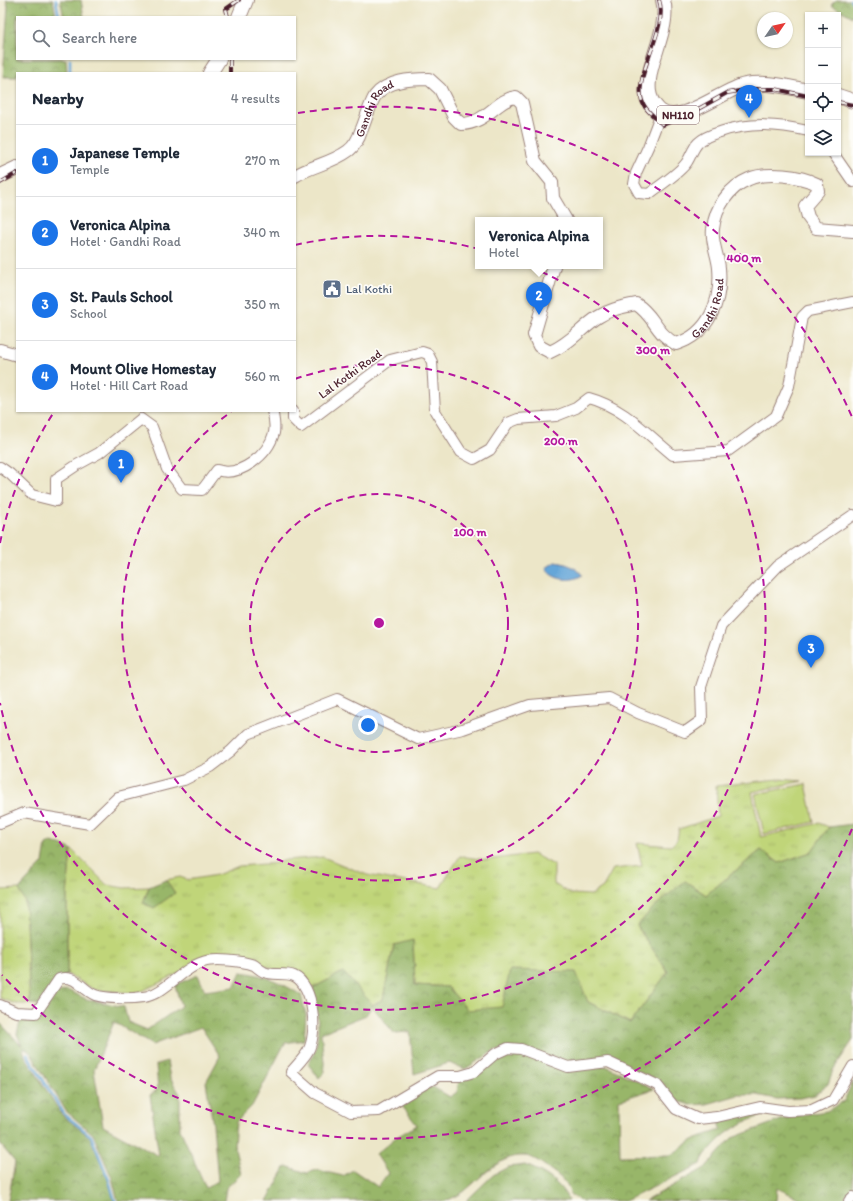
<!DOCTYPE html>
<html lang="en">
<head>
<meta charset="utf-8">
<style>
	body { margin:0; font-family:Itim,sans-serif; background:#f2f2f3; color:#1f2937 }
	.controls { position:absolute; right:12px; top:12px; display:grid; overflow:hidden; border-radius:0px; box-shadow:0 1px 3px #0004 }
	.controls button { width:36px; height:36px; display:grid; place-items:center; padding:0; border:0; border-bottom:1px solid #e0e1e3; background:#fff; color:#1f2937; font:20px sans-serif }
	.compass { position:absolute; left:757px; top:12px; width:36px; height:36px; border-radius:50%; background:#fff; box-shadow:0 1px 3px #0004; rotate:56deg }
	.you { position:absolute; left:368px; top:725px; width:14px; height:14px; margin:-10px; border:3px solid #fff; border-radius:50%; background:#1a73e8; box-shadow:0 0 0 6px #1a73e833 }
	.badge { display:grid; place-items:center; width:26px; height:26px; border-radius:50%; background:#1a73e8; color:#fff; font-size:13px; font-weight:700 }
	.pin { position:absolute; translate:-50% -33px; filter:drop-shadow(0 1px 2px #0008) }
	.pin::after { content:''; position:absolute; top:21px; width:14px; height:12px; background:inherit; clip-path:polygon(0 0,100% 0,50% 100%) }
	.popup { position:absolute; left:475px; top:217px; width:128px; height:52px; box-sizing:border-box; display:grid; place-content:center; border-radius:0px; background:#fff; filter:drop-shadow(0 1px 3px #0005); font-size:13px; white-space:nowrap; color:#747a83 }
	.popup b { font-size:15px; color:#1f2937 }
	.popup::after { content:''; position:absolute; left:50%; top:100%; margin-left:-8px; border:8px solid transparent; border-top-color:#fff }
	.list { margin:0; padding:0; list-style:none }
	h2 { display:flex; justify-content:space-between; align-items:center; height:52px; margin:0; padding:0 16px; font-size:17px }
	h2 small { font-size:13px; font-weight:400; color:#747a83 }
	.list li { display:grid; grid-template-columns:26px 1fr auto; gap:12px; align-items:center; box-sizing:border-box; height:72px; padding:0 16px; border-top:1px solid #e0e1e3 }
	.list b { display:block; font-size:15px; white-space:nowrap }
	.list p { margin:0; font-size:13px; white-space:nowrap; color:#747a83 }
	.list em { font-size:13px; font-style:normal; color:#747a83 }
	.icon { flex:none; width:22px; height:22px; fill:none; stroke:currentColor; stroke-width:2; stroke-linecap:round; stroke-linejoin:round }
	.map { position:relative; flex:none; width:853px; height:1201px; overflow:hidden }
	.search { position:absolute; background:#fff; box-shadow:0 1px 3px #0004; left:16px; top:16px; width:280px; height:44px; display:flex; align-items:center; gap:10px; box-sizing:border-box; padding:0 14px; border-radius:0px; color:#747a83; font-size:15px }
	.panel { position:absolute; background:#fff; box-shadow:0 1px 3px #0004; left:16px; top:72px; width:280px; height:340px; border-radius:0px }
	.map>svg:first-child { display:block }
	.grass { fill:url(#grass-tufts); stroke:#857a52 }
	.forest { fill:url(#forest-crowns); stroke:#716a4a; fill-rule:evenodd }
	.pitch { fill:#c0d579; stroke:#857a52 }
	.water { fill:#65a6d8; stroke:#586282 }
	.lines { fill:none; stroke-linecap:round; stroke-linejoin:round }
	.stream { stroke:#65a6d8; stroke-width:2.5 }
	.minor-casing { stroke:#9b827a; stroke-width:12 }
	.major-casing { stroke:#9b827a; stroke-width:14 }
	.highway-casing { stroke:#9b827a; stroke-width:16 }
	.minor { stroke:#fff; stroke-width:10 }
	.major { stroke:#fff; stroke-width:12 }
	.highway { stroke:#fff; stroke-width:14 }
	.rail-casing { stroke:#4a1f2b; stroke-width:4 }
	.rail { stroke:#fdfcf7; stroke-width:2.5; stroke-dasharray:8; stroke-linecap:butt }
	.ring { fill:none; stroke:#b5179e; stroke-width:2; stroke-dasharray:7 5 }
	.labels { text-anchor:middle; stroke-width:3.5; stroke-linejoin:round; paint-order:stroke }
	.shield { fill:#fdfcf7; stroke:#806168; stroke-width:1 }
	.shield-label { font-size:11px; font-weight:bold; fill:#4a1f2b }
	.street-label { font-size:12px; fill:#4a1f2b; stroke:#fdfcf7 }
	.service-label { font-size:12px; fill:#4e5e75; stroke:#fdfcf7; text-anchor:start }
	.centre { fill:#b5179e; stroke:#fdfcf7; stroke-width:2 }
	.ring-label { font-size:12px; text-anchor:middle; font-weight:bold; fill:#b5179e; stroke:#fdfcf7; stroke-width:3.5; stroke-linejoin:round; paint-order:stroke }
</style>
</head>
<body>
<div class="map">
<svg width="853" height="1201" viewBox="0 0 853 1201">
	<defs>
		<pattern id="grass-tufts" width="24" height="20" patternUnits="userSpaceOnUse"><rect width="24" height="20" fill="#c0d579"/><path d="M3 7l-1-3M5 7V3M7 7l1-3M15 17l-1-3M17 17v-4M19 17l1-3" fill="none" stroke="#a6b669"/></pattern>
		<pattern id="forest-crowns" width="20" height="18" patternUnits="userSpaceOnUse"><rect width="20" height="18" fill="#98b669"/><path d="M2 6a3 3 0 1 1 6 0M12 15a3 3 0 1 1 6 0" fill="none" stroke="#7e9357"/></pattern>
	</defs>
	<rect width="100%" height="100%" fill="#fdfcf7"/>
	<filter id="ink" filterUnits="userSpaceOnUse"><feTurbulence type="fractalNoise" baseFrequency=".025" numOctaves="2"/><feDisplacementMap in="SourceGraphic" scale="8" xChannelSelector="R" yChannelSelector="G"/><feConvolveMatrix kernelMatrix="1 2 1 2 8 2 1 2 1" color-interpolation-filters="sRGB"/></filter>
	<filter id="wash" filterUnits="userSpaceOnUse"><feTurbulence type="fractalNoise" baseFrequency=".012" numOctaves="4" result="noise"/><feDisplacementMap in="SourceGraphic" scale="16" xChannelSelector="R" yChannelSelector="G"/><feGaussianBlur stdDeviation="0.9" result="paint"/><feColorMatrix in="noise" values="0 0 0 0 0 0 0 0 0 0 0 0 0 0 0 0 0 1.4 0 .05"/><feComposite in="paint" operator="in"/></filter>
	<g filter="url(#wash)">
		<rect width="100%" height="100%" fill="#ece6c8"/>
		<g class="grass">
			<polygon points="779,779 802,781 752,792 761,837 819,823 829,827 811,852 779,863 761,850 706,895 685,881 653,908 637,926 668,972 630,1023 588,1002 467,1011 448,987 415,985 413,941 394,945 383,999 372,1005 343,972 313,988 303,978 267,967 252,959 214,956 138,993 95,990 67,974 67,896 71,849 107,885 124,888 149,887 143,903 175,893 166,880 180,877 188,880 217,875 239,866 277,863 286,860 323,857 367,875 440,888 460,856 486,860 533,854 554,865 554,884 571,894 591,895 603,887 613,869 642,866 637,843 671,846 677,840 679,829 718,816 716,786"/>
			<polygon points="19,889 25,902 30,1004 16,1004 0,998 0,890"/>
		</g>
		<g class="forest">
			<polygon points="6,0 53,0 56,17 17,17 17,59 66,59 67,73 17,73 17,77 3,77 8,6"/>
			<polygon points="60,0 81,0 84,17 64,17"/>
			<polygon points="836,0 853,0 853,17 831,5"/>
			<path d="M853,824V1040L833,1070L828,1084L815,1095L800,1098L777,1099L757,1095H738L707,1104L690,1105L675,1100L659,1081L609,1059L572,1063L540,1054L495,1050L465,1069L449,1063L414,1074L410,1032L394,1033L372,1006L366,1015L321,1033L325,1072L319,1078L308,1064C310,1060 314,1055 315,1050C321,1031 317,1007 313,988L343,972L373,1005L383,999L394,945L413,940L415,985L448,987L467,1010L502,1007L510,970L576,972L588,1002L630,1023L668,972L637,926L653,908L685,881L706,895L761,850L779,863L811,852L829,827Z"/>
			<polygon points="52,842 71,849 67,896 67,974 38,1005 30,1004 25,902 19,889 43,863 46,845"/>
			<polygon points="166,880 175,893 154,908 143,903 149,887"/>
			<path d="M241,972C266,975 280,982 301,995L306,1015L304,1040L285,1043L252,1106L236,1122L234,1145L241,1174L226,1188L224,1201H118L112,1178L93,1134L66,1111L30,1052L23,1048L25,1056L62,1115L90,1137L108,1180L114,1201H8L15,1162L0,1144V1023L22,1046L17,1034L21,1019L38,1017L57,993L67,990L86,999L124,1007L128,1022L147,1030L181,1006L175,985L198,975L205,991L234,987ZM114,1022L152,1045L201,1027L220,1056L206,1082L213,1125L218,1181L206,1188L180,1129V1094L170,1078L167,1061L156,1065L158,1089L150,1095L159,1156L103,1126L94,1070Z"/>
			<path d="M509,1051L523,1053L554,1066H606L654,1089L619,1100L620,1156L671,1155L696,1138L721,1130L719,1119L763,1110L778,1112C753,1117 733,1125 715,1144C709,1151 703,1155 701,1164L625,1201H581L571,1195C567,1181 559,1176 548,1168C541,1163 533,1156 524,1156C500,1154 479,1180 462,1193C458,1196 451,1198 446,1201H267L286,1166L307,1173L317,1170L343,1176L353,1170L378,1187L388,1173L376,1154L395,1138L417,1125L402,1106L422,1089L433,1087L450,1097L457,1092L459,1080Z"/>
			<polygon points="853,1081 853,1189 848,1192 843,1201 805,1201 777,1188 776,1201 645,1201 705,1168 732,1138 789,1117 827,1111 844,1101"/>
			<path d="M525,1165C544,1172 560,1182 569,1201H466L493,1175L508,1167Z"/>
		</g>
		<polygon class="pitch" points="806,784 814,822 764,834 755,794"/>
		<path class="water" d="M555,562C565,563 577,567 582,575C572,583 551,580 546,568Z"/>
		<g class="lines">
			<g class="stream">
				<polyline points="56,0 59,17"/>
				<polyline points="851,0 853,2"/>
				<polyline points="70,59 70,73"/>
				<polyline points="27,1054 64,1114 91,1136 109,1180 115,1201"/>
			</g>
		</g>
	</g>
	<g filter="url(#ink)">
		<g class="lines">
			<defs>
				<g id="minor">
					<path d="M661,113L648,147L636,173L634,184L639,193L649,194C660,185 680,173 687,162C691,156 693,148 698,143C703,138 713,134 720,132C750,122 778,124 808,131"/>
					<polyline points="833,153 853,182"/>
					<path d="M293,411V419L301,427L390,360L422,352L428,354L432,362L435,411L461,452L474,459L490,450L508,423L518,419L556,416L576,408L589,398C623,407 647,434 673,455L728,451L776,416L789,386L802,317L808,311L853,302"/>
					<path d="M0,467L10,474L32,495L56,501V479L77,465L99,453L141,419L152,427L167,469L182,489L202,490L217,470C240,478 268,455 274,433C275,427 274,417 272,411"/>
					<polyline points="0,823 24,813 90,824 118,797 184,780 210,767 231,751 248,734 337,699 418,739 463,729 530,705 609,698 638,713 685,732 702,720 701,687 721,626 778,566 853,515"/>
					<path d="M0,1005L16,1012L36,1013L59,979C76,974 81,989 95,995C107,999 131,999 143,997C164,995 182,968 203,962C214,958 243,961 254,965C257,967 260,970 264,972C273,976 285,972 294,976C314,985 318,1034 308,1051C304,1058 297,1065 291,1072L315,1093L351,1112L379,1111L438,1076H460L474,1072L495,1054L508,1048L521,1049L568,1067L608,1062L657,1085L676,1109L698,1119L717,1117L760,1107L788,1111L812,1110L833,1100L853,1066"/>
					<polyline points="849,1201 853,1197"/>
				</g>
				<g id="major">
					<path id="s1" d="M295,176C311,166 332,163 348,151C354,147 359,138 361,131C366,120 369,106 375,96C387,80 411,79 429,79L440,89L454,117L461,124C486,124 497,99 516,97L522,103L535,161L552,182L553,198L566,220"/>
					<path id="s2" d="M554,266L534,335L539,346L550,352C571,343 581,328 598,317C610,309 623,307 636,304C655,316 655,333 676,344C709,334 722,301 719,268C718,255 711,242 713,229C715,208 729,187 749,179C766,171 801,176 817,184L818,191L805,206L808,217L816,228L853,231"/>
					<polyline points="0,350 17,355"/>
				</g>
				<g id="highway">
					<path d="M663,0C671,29 645,64 649,92C650,99 652,103 657,108C676,131 721,90 745,85C765,81 788,87 808,91"/>
					<polyline points="239,17 246,0"/>
					<polyline points="210,73 219,59"/>
					<polyline points="838,96 853,101"/>
					<polyline points="0,176 17,168"/>
				</g>
			</defs>
			<use href="#minor" class="minor-casing"/>
			<use href="#major" class="major-casing"/>
			<use href="#highway" class="highway-casing"/>
			<use href="#minor" class="minor"/>
			<use href="#major" class="major"/>
			<use href="#highway" class="highway"/>
			<defs>
				<g id="rail">
					<path d="M659,0C670,31 627,82 645,107C650,114 657,119 663,125L689,114L727,93L751,89H775L808,96"/>
					<polyline points="228,17 226,9 239,0"/>
					<polyline points="230,59 230,73"/>
					<polyline points="838,102 853,105"/>
					<polyline points="0,183 17,173"/>
				</g>
			</defs>
			<use href="#rail" class="rail-casing"/>
			<use href="#rail" class="rail"/>
		</g>
	</g>
	<g class="ring">
		<circle cx="379" cy="623" r="129"/>
		<path d="M295 379A258 258 0 1 1 231 412"/>
		<path d="M0 543A387 387 0 0 1 54 412M295 245A387 387 0 1 1 0 703"/>
		<path d="M852 829A516 516 0 0 1 2 975M298 113A516 516 0 0 1 852 417"/>
	</g>
	<defs>
		<symbol id="civic-square" viewBox="-11 -11 22 22"><rect x="-9" y="-9" width="18" height="18" rx="4" fill="#5c6f8a" stroke="#fdfcf7"/><path d="M-.6-6.5H3V-4.5H.6V-3L4-1V1h2V6H-6V1h2V-1L-.6-3ZM-1.2 2.5V6h2.4V2.5Z" fill="#fff"/></symbol>
	</defs>
	<g fill-rule="evenodd">
		<use href="#civic-square" x="321" y="278" width="22" height="22"/>
	</g>
	<g class="labels">
		<rect class="shield" x="657" y="106" width="42" height="18" rx="3"/>
		<g class="shield-label">
			<text x="678" y="119">NH110</text>
		</g>
		<g class="street-label">
			<text dy="4" stroke="none"><textPath href="#s1" startOffset="110">Gandhi Road</textPath></text>
			<text dy="4" stroke="none"><textPath href="#s2" startOffset="305">Gandhi Road</textPath></text>
			<text transform="translate(350 374) rotate(-36)" y="4">Lal Kothi Road</text>
		</g>
		<g class="service-label">
			<text x="346" y="293">Lal Kothi</text>
		</g>
	</g>
	<circle cx="379" cy="623" r="6" class="centre"/>
	<g class="ring-label">
		<text x="744" y="262">400 m</text>
		<text x="653" y="354">300 m</text>
		<text x="561" y="445">200 m</text>
		<text x="470" y="536">100 m</text>
	</g>
</svg>
<div class="controls">
<button>+</button>
<button>−</button>
<button><svg class="icon" aria-label="locate" viewBox="0 0 24 24"><circle cx="12" cy="12" r="6"/><path d="M12 2v4M12 18v4M2 12h4M18 12h4"/></svg></button>
<button><svg class="icon" aria-label="layers" viewBox="0 0 24 24"><path d="M12 4l9 5-9 5-9-5zM3 14l9 5 9-5"/></svg></button>
</div>
<svg class="compass" viewBox="-18 -18 36 36"><path d="M0-13l5 13h-10z" fill="#e53935"/><path d="M0 13l5-13h-10z" fill="#747a83"/></svg>
<div class="you"></div>
<div class="pin badge" style="left:121px;top:483px">1</div>
<div class="pin badge" style="left:539px;top:315px">2</div>
<div class="popup"><b>Veronica Alpina</b>Hotel</div>
<div class="pin badge" style="left:811px;top:668px">3</div>
<div class="pin badge" style="left:749px;top:118px">4</div>
<div class="search"><svg class="icon" aria-label="search" viewBox="0 0 24 24"><circle cx="10" cy="10" r="6"/><path d="M15 15l6 6"/></svg>Search here</div>
<section class="panel">
<h2>Nearby<small>4 results</small></h2>
<ul class="list">
<li><span class="badge">1</span><div><b>Japanese Temple</b><p>Temple</p></div><em>270 m</em></li>
<li><span class="badge">2</span><div><b>Veronica Alpina</b><p>Hotel · Gandhi Road</p></div><em>340 m</em></li>
<li><span class="badge">3</span><div><b>St. Pauls School</b><p>School</p></div><em>350 m</em></li>
<li><span class="badge">4</span><div><b>Mount Olive Homestay</b><p>Hotel · Hill Cart Road</p></div><em>560 m</em></li>
</ul>
</section>
</div>
</body>
</html>
